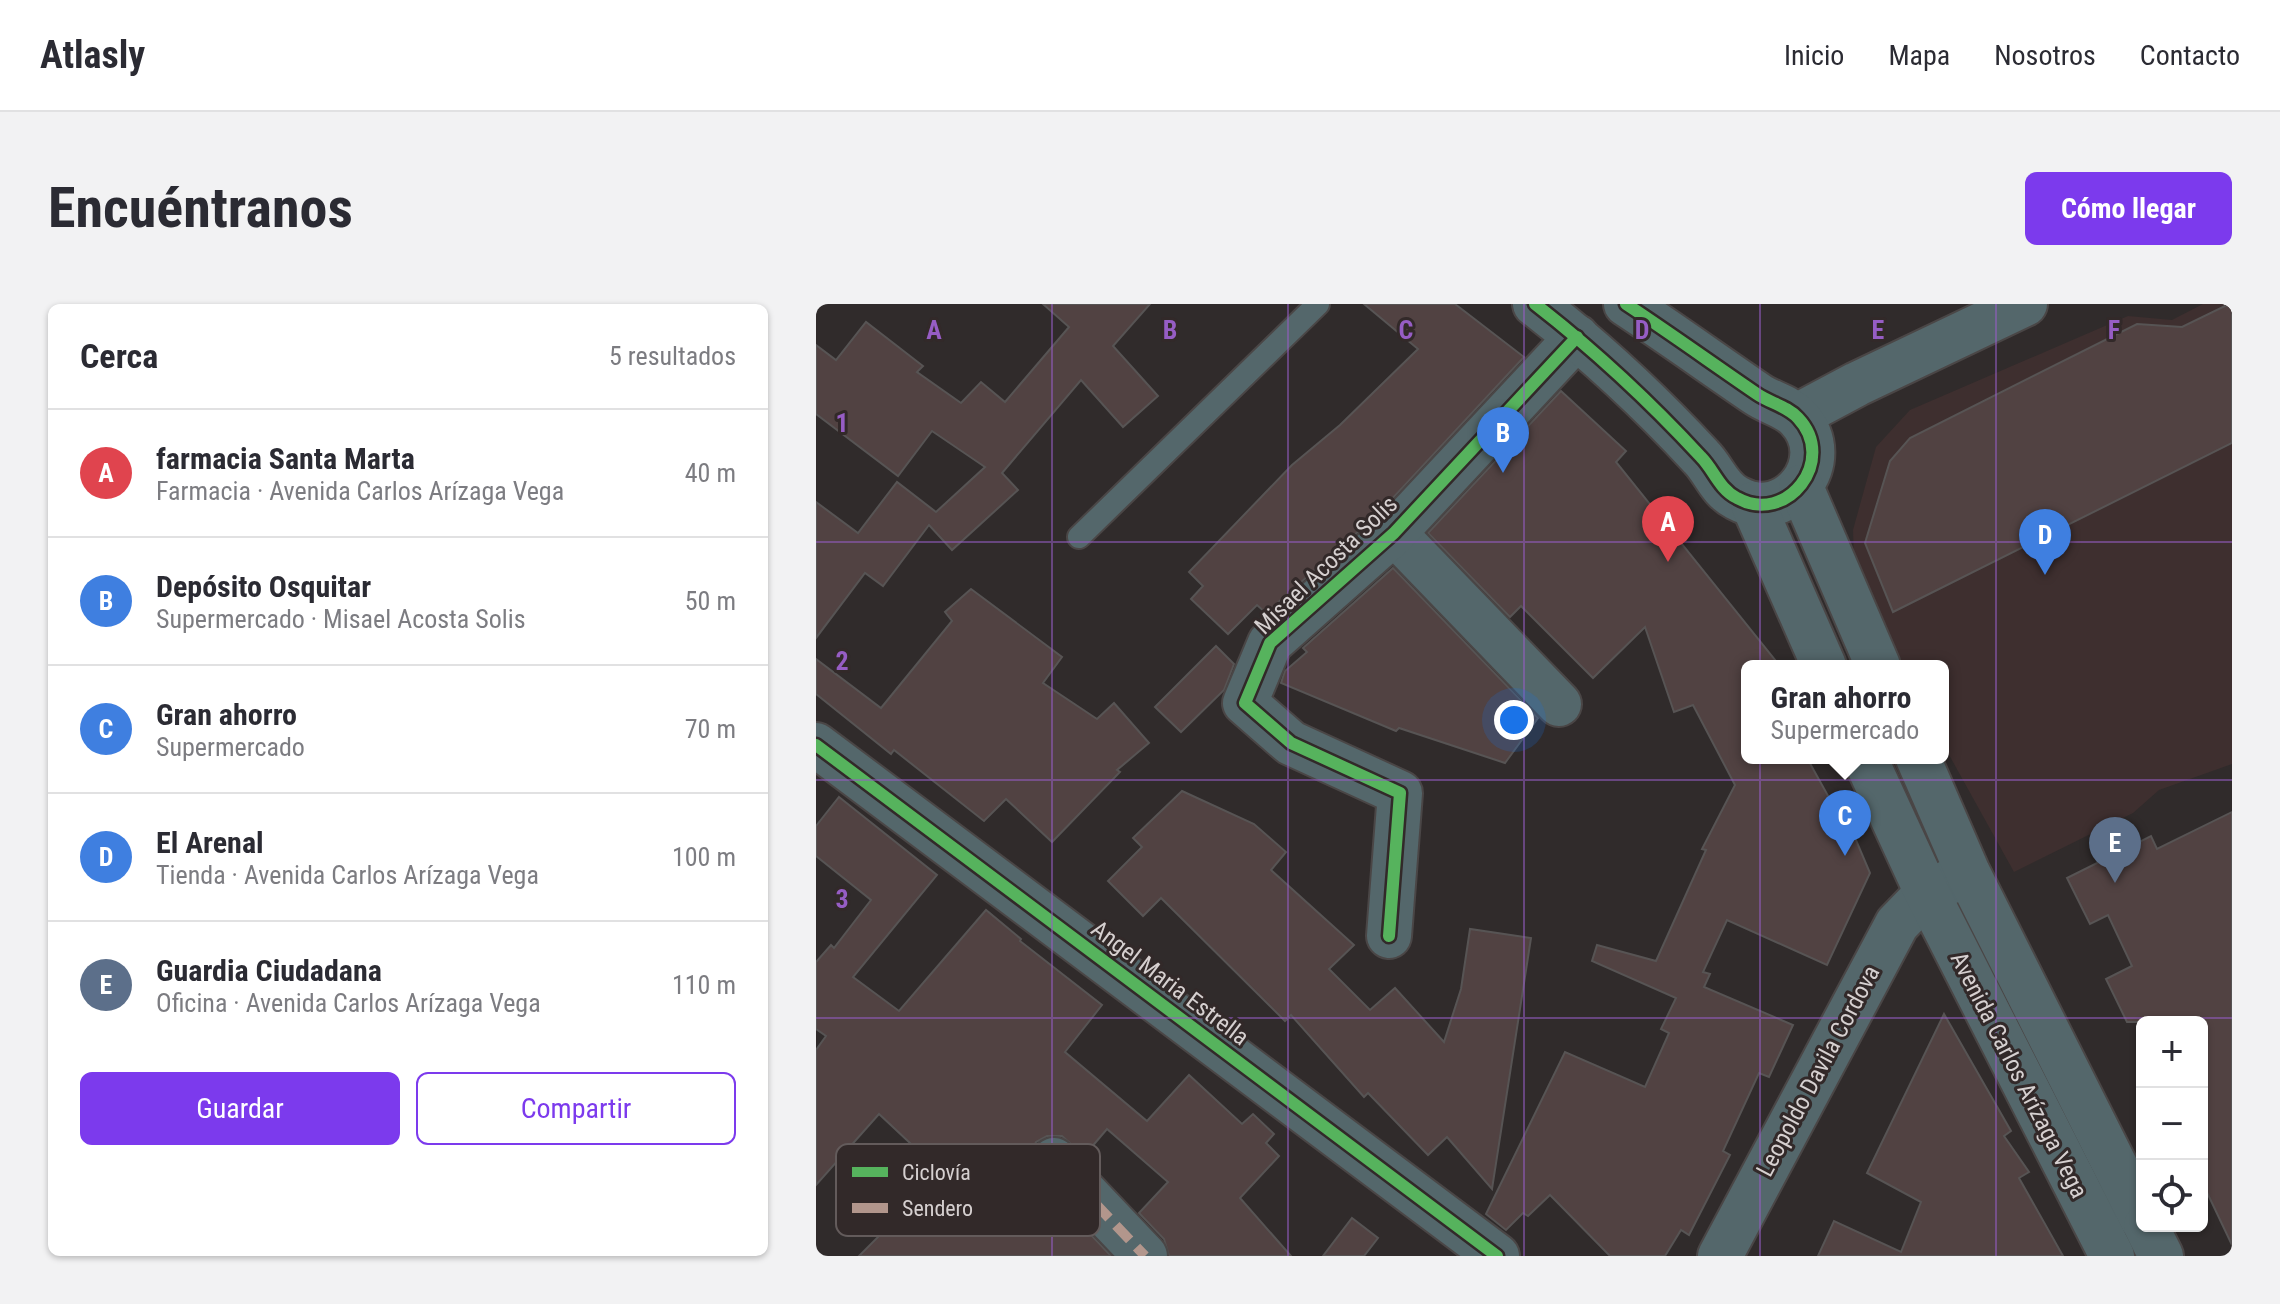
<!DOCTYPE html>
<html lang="es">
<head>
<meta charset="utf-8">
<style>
	body { margin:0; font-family:"Roboto Condensed",sans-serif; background:#f2f2f3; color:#2b2b33 }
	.controls { position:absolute; right:24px; bottom:24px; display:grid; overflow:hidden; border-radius:12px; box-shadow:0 2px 6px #0004 }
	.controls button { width:72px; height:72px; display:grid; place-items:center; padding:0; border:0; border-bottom:2px solid #e1e1e2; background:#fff; color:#2b2b33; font:40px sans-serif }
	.you { position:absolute; left:698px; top:416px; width:28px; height:28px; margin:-20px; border:6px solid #fff; border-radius:50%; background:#1a73e8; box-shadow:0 0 0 12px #1a73e833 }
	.badge { display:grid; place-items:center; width:52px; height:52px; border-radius:50%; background:#7c3aed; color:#fff; font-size:26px; font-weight:700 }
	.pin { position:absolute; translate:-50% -66px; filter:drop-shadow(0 2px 4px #0008) }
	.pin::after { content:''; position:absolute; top:42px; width:28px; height:24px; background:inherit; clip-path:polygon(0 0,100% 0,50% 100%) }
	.popup { position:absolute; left:925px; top:356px; width:208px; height:104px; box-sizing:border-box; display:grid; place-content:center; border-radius:12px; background:#fff; filter:drop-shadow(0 2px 6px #0005); font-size:26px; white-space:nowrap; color:#7c7c81 }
	.popup b { font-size:30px; color:#2b2b33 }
	.popup::after { content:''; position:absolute; left:50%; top:100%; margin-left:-16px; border:16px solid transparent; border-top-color:#fff }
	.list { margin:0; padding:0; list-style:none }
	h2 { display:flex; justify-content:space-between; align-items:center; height:104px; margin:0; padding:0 32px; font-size:34px }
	h2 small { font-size:26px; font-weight:400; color:#7c7c81 }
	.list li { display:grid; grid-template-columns:52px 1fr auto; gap:24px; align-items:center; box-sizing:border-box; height:128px; padding:0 32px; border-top:2px solid #e1e1e2 }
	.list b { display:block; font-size:30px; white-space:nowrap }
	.list p { margin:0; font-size:26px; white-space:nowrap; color:#7c7c81 }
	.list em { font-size:26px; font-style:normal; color:#7c7c81 }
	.actions { display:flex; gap:16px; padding:24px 32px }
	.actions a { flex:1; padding:18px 0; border:2px solid #7c3aed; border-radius:12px; text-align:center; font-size:28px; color:#7c3aed }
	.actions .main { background:#7c3aed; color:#fff }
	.icon { flex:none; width:44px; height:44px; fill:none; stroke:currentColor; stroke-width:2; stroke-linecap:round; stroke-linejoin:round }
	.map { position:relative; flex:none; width:1416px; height:952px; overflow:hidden; border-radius:12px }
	header { display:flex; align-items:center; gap:48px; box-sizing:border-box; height:112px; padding:0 40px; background:#fff; border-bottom:2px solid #e1e1e2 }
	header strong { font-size:38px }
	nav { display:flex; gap:44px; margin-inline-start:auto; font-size:28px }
	.intro { display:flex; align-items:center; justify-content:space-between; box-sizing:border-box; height:192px; padding:0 48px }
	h1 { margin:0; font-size:56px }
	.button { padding:20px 36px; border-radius:12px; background:#7c3aed; color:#fff; font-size:28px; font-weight:700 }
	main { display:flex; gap:48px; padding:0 48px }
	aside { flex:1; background:#fff; border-radius:12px; box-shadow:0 2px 6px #0004 }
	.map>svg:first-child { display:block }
	.built { fill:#3e2f2f }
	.building { fill:#514242; stroke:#575454; stroke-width:2 }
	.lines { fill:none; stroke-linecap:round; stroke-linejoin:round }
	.service-casing { stroke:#4a4646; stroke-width:26 }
	.minor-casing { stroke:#4a4646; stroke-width:48 }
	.tertiary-casing { stroke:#4a4646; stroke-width:48 }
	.service { stroke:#54676b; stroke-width:22 }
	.minor { stroke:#54676b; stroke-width:44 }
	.tertiary { stroke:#54676b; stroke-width:44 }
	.quiet { stroke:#b2968c; stroke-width:10; stroke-dasharray:20 10; stroke-linecap:butt }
	.cycleway-casing { stroke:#322929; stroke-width:17 }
	.cycleway { stroke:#56b35d; stroke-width:12 }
	.grid { fill:none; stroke:#965dc4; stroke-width:2; stroke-opacity:0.55 }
	.labels { text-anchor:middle; stroke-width:6; stroke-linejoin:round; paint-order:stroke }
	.street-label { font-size:24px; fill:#d6d0d0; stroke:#322929 }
	.key { fill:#322929; stroke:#635b5b; stroke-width:2 }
	.key-label { font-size:22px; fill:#d6d0d0 }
	.grid-label { font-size:26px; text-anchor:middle; font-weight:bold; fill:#965dc4; stroke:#322929; stroke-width:6; stroke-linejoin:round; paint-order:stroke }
</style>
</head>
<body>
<header>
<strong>Atlasly</strong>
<nav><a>Inicio</a><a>Mapa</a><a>Nosotros</a><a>Contacto</a></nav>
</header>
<div class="intro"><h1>Encuéntranos</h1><a class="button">Cómo llegar</a></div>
<main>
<aside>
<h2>Cerca<small>5 resultados</small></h2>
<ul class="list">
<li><span class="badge" style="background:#e0444e">A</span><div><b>farmacia Santa Marta</b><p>Farmacia · Avenida Carlos Arízaga Vega</p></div><em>40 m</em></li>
<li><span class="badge" style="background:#3f7fe0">B</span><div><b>Depósito Osquitar</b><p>Supermercado · Misael Acosta Solis</p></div><em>50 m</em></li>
<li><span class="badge" style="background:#3f7fe0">C</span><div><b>Gran ahorro</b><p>Supermercado</p></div><em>70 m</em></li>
<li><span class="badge" style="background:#3f7fe0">D</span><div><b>El Arenal</b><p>Tienda · Avenida Carlos Arízaga Vega</p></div><em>100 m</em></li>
<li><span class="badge" style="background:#5c6f8a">E</span><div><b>Guardia Ciudadana</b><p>Oficina · Avenida Carlos Arízaga Vega</p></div><em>110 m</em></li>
</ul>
<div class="actions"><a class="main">Guardar</a><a>Compartir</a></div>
</aside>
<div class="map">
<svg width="1416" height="952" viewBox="0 0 1416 952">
	<rect width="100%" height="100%" fill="#302b2b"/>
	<polygon class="built" points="1387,0 1416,0 1416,460 1343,486 1317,509 1198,568 1127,440 1127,362 1084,362 1057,313 1038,255 1037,226 1060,143 1094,106 1312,12 1356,16"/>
	<g class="building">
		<polygon points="227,0 334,0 297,42 342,92 307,123 265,76 186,169 202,186 136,246 113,221 67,282 49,269 0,334 0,198 42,229 81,178 120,208 169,163 116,127 82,172 0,110 0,41 20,56 50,18 107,62 101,68 145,99 165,78 189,98 253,23"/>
		<polygon points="548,0 639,0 708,53 561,211 450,309 441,301 412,330 375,295 387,282 373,268 476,161 524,121 602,45"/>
		<polygon points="1413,0 1416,0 1416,139 1077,308 1049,239 1074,157 1094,134 1321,20 1366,23"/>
		<polygon points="745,87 810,147 800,158 964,362 931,362 931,454 991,454 1016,499 1023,496 1054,569 1011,661 911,616 887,668 894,670 888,683 977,721 953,773 943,769 907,847 914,851 873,931 865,926 849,952 794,952 734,891 712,912 707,909 690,926 670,910 749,748 829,783 853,729 845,725 860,694 776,657 781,641 840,657 890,546 886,545 919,481 877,401 858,408 829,323 777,374 705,302 694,313 612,229"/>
		<polygon points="577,264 722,414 689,459 583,424 580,427 465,379 469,367 491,348 487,344"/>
		<polygon points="155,285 246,353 227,379 281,415 298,399 333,439 301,466 304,468 236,538 190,495 168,517 78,446 75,450 0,390 0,355 65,404 136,317 129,308"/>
		<polygon points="400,342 418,360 408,386 365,428 339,403"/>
		<polygon points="366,487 438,520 470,548 455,566 538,641 513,665 554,706 579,684 628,738 645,685 654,625 715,634 676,885 631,833 612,851 552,789 548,793 475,711 469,717 345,594 327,612 292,577 326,543 317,534"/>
		<polygon points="23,493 121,571 37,673 83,707 170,606 205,635 204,637 286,701 249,748 331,817 373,771 426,820 437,810 458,830 450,839 463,852 424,894 475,952 353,952 348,935 323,909 352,878 291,825 268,852 246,832 231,832 220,838 214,850 214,861 220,873 295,952 43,952 126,869 63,810 0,881 0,746 10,732 0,725 0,658 15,641 18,644 55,596 0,552 0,522"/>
		<polygon points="1416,508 1416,941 1386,878 1386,718 1311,718 1290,675 1316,662 1292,611 1274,620 1251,574 1335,532 1341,545"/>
		<polygon points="1128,710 1195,827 1188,832 1213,868 1203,874 1247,952 1002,952 1018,917 1085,948 1105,898 1051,869"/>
		<polygon points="536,914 562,934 548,952 507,952"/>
	</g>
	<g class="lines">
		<defs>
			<polyline id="service" points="263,233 502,0"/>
			<g id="minor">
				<polyline points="981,112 1041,80 1209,0"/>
				<polyline points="578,229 743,400"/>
				<polyline points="0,441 681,952"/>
				<polyline points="573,632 584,489 475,439 429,399 454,339 578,229 761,33"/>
				<polyline points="238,856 329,952"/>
				<polyline points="904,952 1081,620 1111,589 1145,572"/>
			</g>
			<g id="tertiary">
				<path d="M719,0C777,45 835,99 885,153C898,166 903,185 921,194C971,222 1022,156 982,114C971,102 954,99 941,90C897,60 854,29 810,0"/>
				<polyline points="985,183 1062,362"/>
				<polyline points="937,200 1008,362"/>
				<polyline points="1049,454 1111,589 1296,952"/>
				<polyline points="1102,454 1152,569 1326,915"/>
				<polyline points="1330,922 1345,952"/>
			</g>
		</defs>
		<use href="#service" class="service-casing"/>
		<use href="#minor" class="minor-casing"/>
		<use href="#tertiary" class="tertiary-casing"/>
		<use href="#service" class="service"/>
		<use href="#minor" class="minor"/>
		<use href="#tertiary" class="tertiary"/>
		<polyline class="quiet" points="238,856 329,952"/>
		<defs>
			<g id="cycleway">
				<path d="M719,0C777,45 835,99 885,153C898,166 903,185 921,194C971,222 1022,156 982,114C971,102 954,99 941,90C897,60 854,29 810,0"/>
				<polyline points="0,441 681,952"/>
				<polyline points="573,632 584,489 475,439 429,399 454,339 578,229 761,33"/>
			</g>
		</defs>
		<use href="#cycleway" class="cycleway-casing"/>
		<use href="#cycleway" class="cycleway"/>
	</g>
	<path class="grid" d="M236,0V952M472,0V952M708,0V952M944,0V952M1180,0V952M0,238H1416M0,476H1416M0,714H1416"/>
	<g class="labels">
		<g class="street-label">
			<text transform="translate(510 261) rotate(-44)" y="8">Misael Acosta Solis</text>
			<text transform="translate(354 679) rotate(37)" y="8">Angel Maria Estrella</text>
			<text transform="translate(1002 767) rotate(-62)" y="8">Leopoldo Davila Cordova</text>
			<text transform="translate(1203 771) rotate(63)" y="8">Avenida Carlos Arízaga Vega</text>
		</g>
	</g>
	<rect x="20" y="840" width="264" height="92" rx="12" class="key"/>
	<rect x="36" y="863" width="36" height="10" fill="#56b35d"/>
	<rect x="36" y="899" width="36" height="10" fill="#b2968c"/>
	<g class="key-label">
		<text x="86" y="876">Ciclovía</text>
		<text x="86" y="912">Sendero</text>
	</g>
	<g class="grid-label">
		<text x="118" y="35">A</text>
		<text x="354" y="35">B</text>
		<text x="590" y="35">C</text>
		<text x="826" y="35">D</text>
		<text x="1062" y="35">E</text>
		<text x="1298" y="35">F</text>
		<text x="26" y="128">1</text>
		<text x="26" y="366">2</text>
		<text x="26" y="604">3</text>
	</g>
</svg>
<div class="controls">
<button>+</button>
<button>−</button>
<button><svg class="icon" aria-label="locate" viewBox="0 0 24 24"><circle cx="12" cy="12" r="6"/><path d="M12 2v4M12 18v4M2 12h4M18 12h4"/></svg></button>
</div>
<div class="you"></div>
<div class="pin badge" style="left:852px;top:258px;background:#e0444e">A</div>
<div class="pin badge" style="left:687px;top:169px;background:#3f7fe0">B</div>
<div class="pin badge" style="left:1029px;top:552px;background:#3f7fe0">C</div>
<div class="popup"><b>Gran ahorro</b>Supermercado</div>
<div class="pin badge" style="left:1229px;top:271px;background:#3f7fe0">D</div>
<div class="pin badge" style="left:1299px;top:579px;background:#5c6f8a">E</div>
</div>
</main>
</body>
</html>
